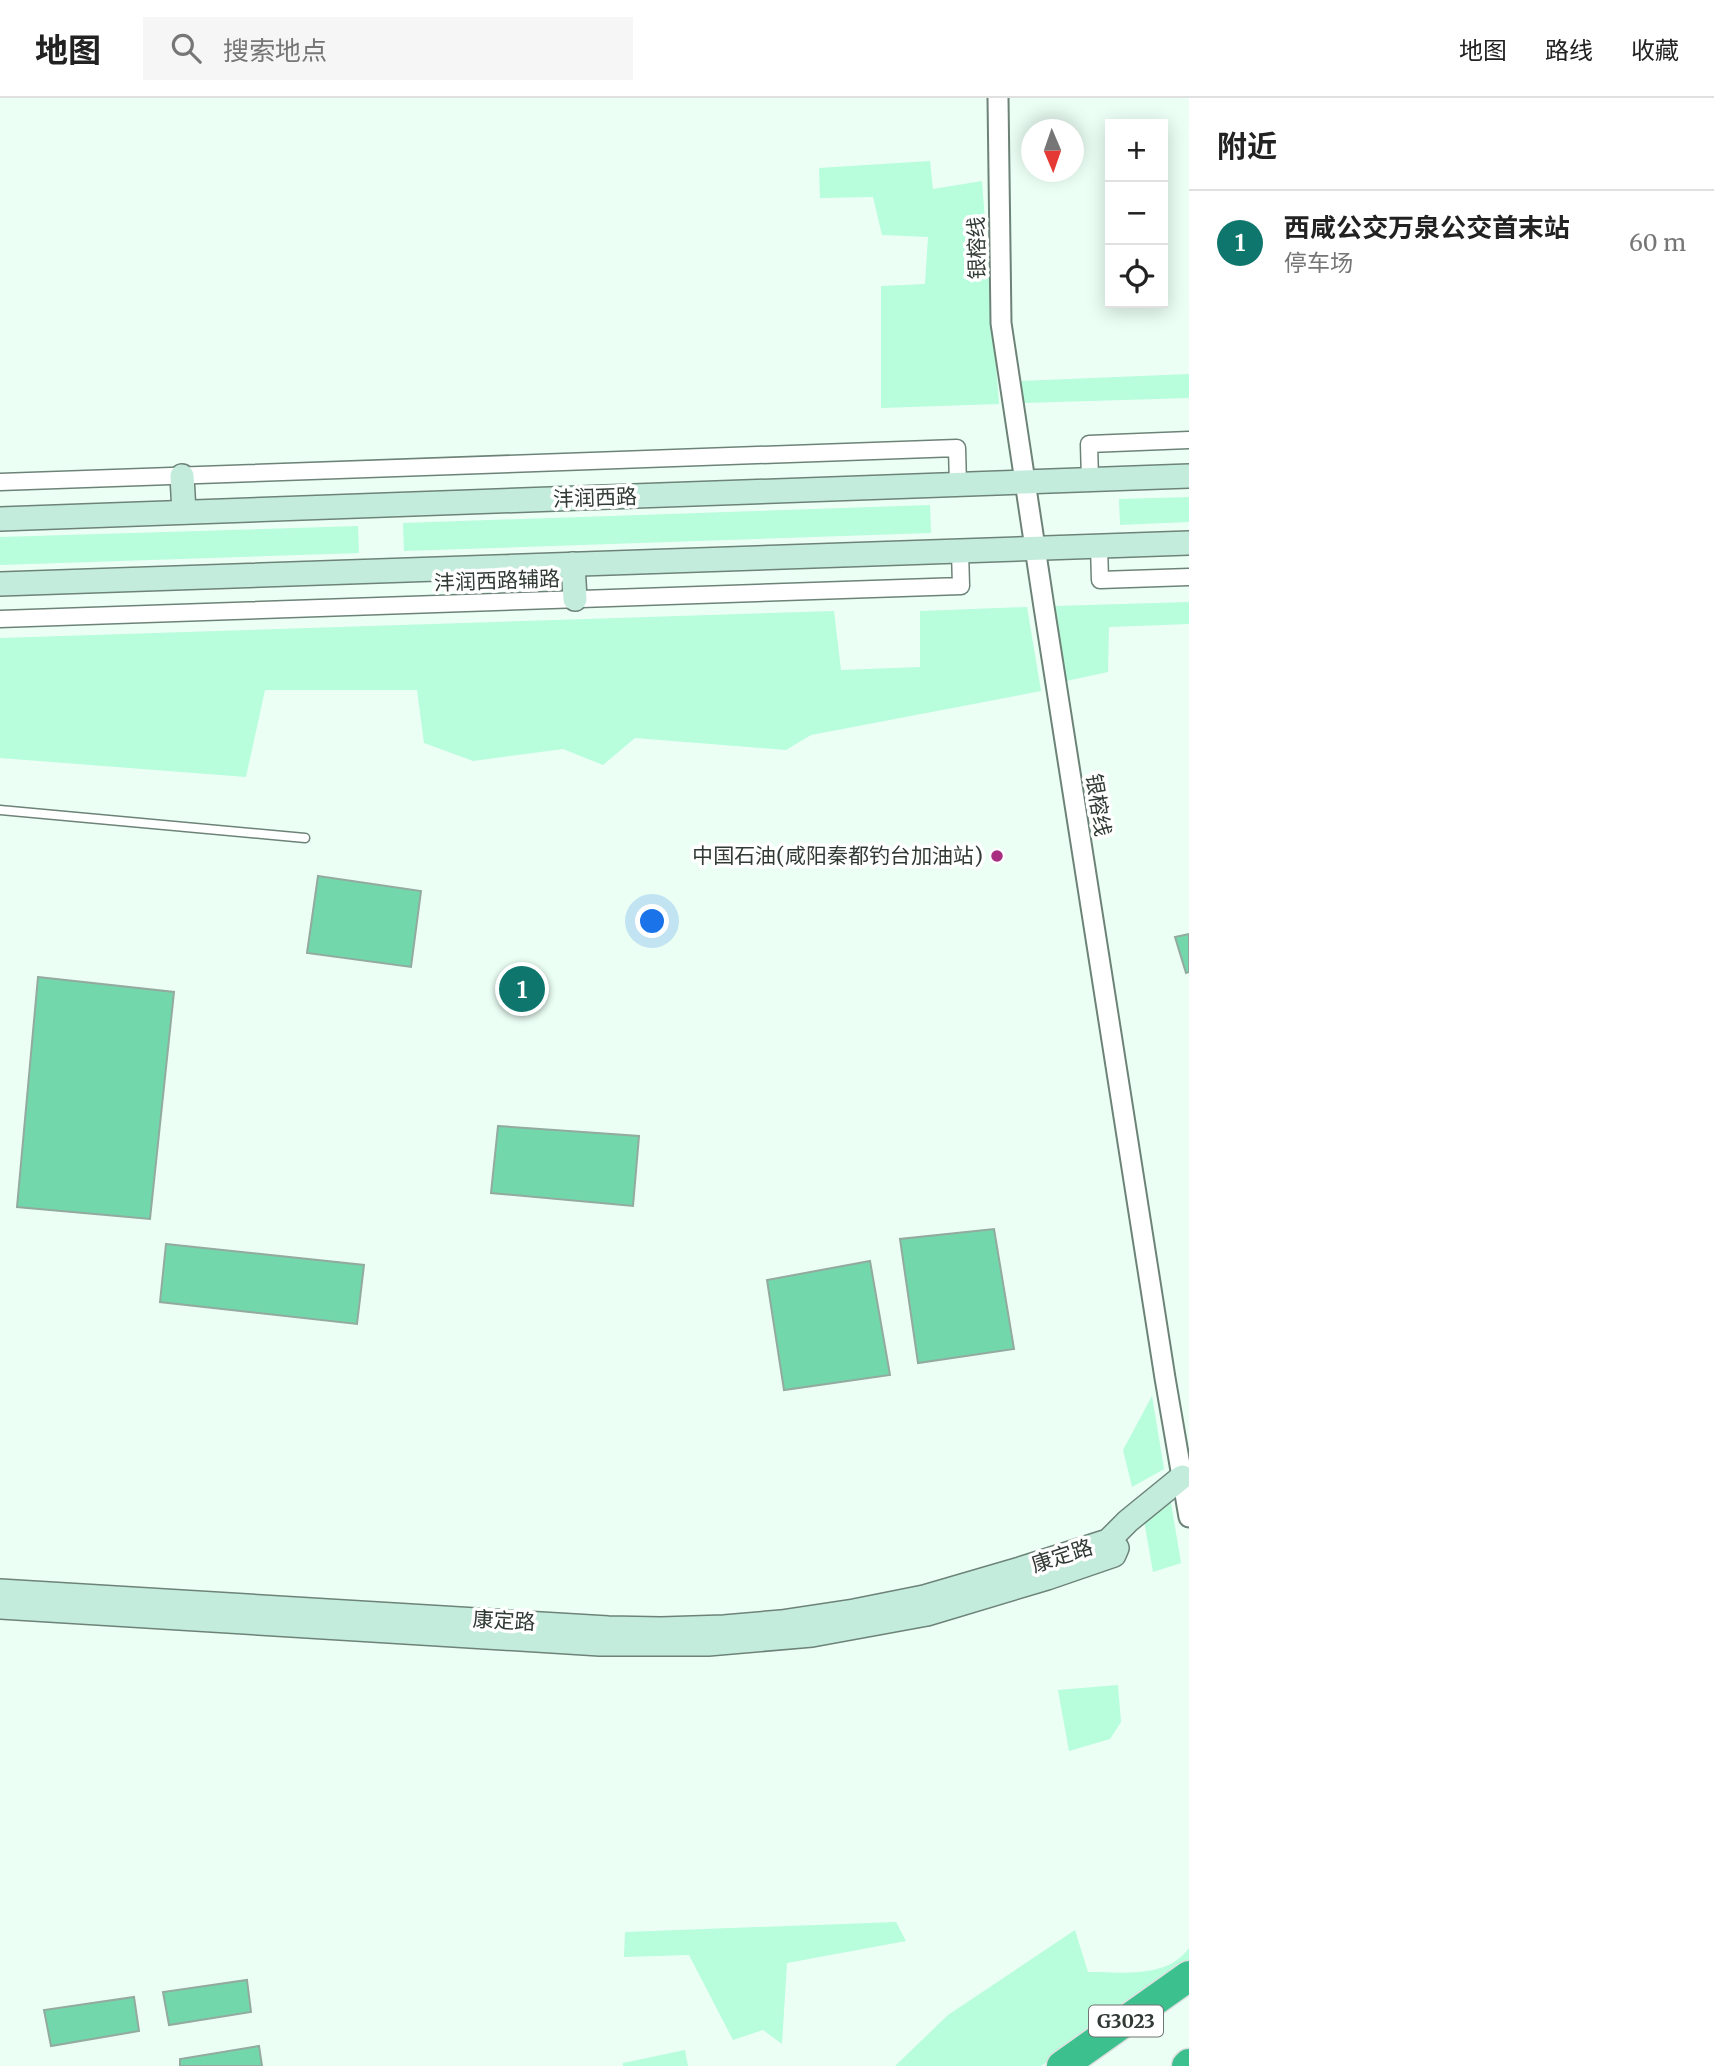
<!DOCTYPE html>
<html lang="zh">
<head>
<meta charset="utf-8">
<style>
	body { margin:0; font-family:Merriweather,"Noto Sans SC",serif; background:#f6f6f6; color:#222 }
	.controls { position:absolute; right:21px; top:21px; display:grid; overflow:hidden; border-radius:0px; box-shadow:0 4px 18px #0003 }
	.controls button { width:63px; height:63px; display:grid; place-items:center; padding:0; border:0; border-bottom:2px solid #e0e0e0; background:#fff; color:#222; font:35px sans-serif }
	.compass { position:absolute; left:1021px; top:21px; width:63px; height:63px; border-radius:50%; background:#fff; box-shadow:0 4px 18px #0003; rotate:178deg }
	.you { position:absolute; left:653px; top:824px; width:24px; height:24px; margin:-18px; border:5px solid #fff; border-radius:50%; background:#1a73e8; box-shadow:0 0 0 10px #1a73e833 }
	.badge { display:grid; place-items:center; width:46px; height:46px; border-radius:50%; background:#0f766e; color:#fff; font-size:23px; font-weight:700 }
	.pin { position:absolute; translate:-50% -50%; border:4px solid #fff; box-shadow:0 2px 7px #0006 }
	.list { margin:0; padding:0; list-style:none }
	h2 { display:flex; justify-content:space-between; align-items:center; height:91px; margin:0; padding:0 28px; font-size:30px }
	h2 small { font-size:23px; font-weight:400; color:#767676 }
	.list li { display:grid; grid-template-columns:46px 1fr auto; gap:21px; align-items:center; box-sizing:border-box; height:105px; padding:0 28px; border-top:2px solid #e0e0e0 }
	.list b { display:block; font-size:26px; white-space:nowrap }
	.list p { margin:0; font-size:23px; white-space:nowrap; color:#767676 }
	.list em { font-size:23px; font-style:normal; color:#767676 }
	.icon { flex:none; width:38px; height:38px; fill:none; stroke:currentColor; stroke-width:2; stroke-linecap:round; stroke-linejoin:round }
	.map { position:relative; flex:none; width:1189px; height:1968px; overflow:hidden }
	header { display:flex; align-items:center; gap:42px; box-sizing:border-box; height:98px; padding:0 35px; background:#fff; border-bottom:2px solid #e0e0e0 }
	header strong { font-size:33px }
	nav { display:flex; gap:38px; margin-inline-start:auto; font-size:24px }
	.search { width:490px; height:63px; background:#f6f6f6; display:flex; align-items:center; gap:18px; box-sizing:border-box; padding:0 24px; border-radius:0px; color:#767676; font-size:26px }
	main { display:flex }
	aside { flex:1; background:#fff }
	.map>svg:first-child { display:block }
	.green { fill:#b8fddc }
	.building { fill:#72d8ab; stroke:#93aa9f; stroke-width:2 }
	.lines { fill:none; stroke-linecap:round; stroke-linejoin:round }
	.service-casing { stroke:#6d8378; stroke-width:11 }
	.minor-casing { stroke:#6d8378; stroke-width:19 }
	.tertiary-casing { stroke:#6d8378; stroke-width:23 }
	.secondary-casing { stroke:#6d8378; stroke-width:26 }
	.motorway-casing { stroke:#dedfdf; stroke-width:33 }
	.service { stroke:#fff; stroke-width:8 }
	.minor { stroke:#fff; stroke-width:16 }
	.tertiary { stroke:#fff; stroke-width:19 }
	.secondary { stroke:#c4ecdd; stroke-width:23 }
	.motorway { stroke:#3bc08e; stroke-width:30 }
	.poi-dot { fill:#a82e81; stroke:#fff; stroke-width:2.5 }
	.labels { text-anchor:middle; stroke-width:7; stroke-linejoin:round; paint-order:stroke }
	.shield { fill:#fff; stroke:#6f7572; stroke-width:2 }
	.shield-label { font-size:19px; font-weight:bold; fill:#313a35 }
	.street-label { font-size:21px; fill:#313a35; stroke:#fff }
	.poi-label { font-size:21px; fill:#313a35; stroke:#fff; text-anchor:end }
</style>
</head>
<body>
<header>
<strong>地图</strong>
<div class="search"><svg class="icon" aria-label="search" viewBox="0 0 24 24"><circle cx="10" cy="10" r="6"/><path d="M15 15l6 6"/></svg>搜索地点</div>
<nav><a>地图</a><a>路线</a><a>收藏</a></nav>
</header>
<main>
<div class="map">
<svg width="1189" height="1968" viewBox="0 0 1189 1968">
	<rect width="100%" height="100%" fill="#ebfff5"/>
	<g class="green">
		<polygon points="930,63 933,91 982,83 999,306 881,310 881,188 925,186 928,139 882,137 873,99 820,100 819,70"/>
		<polygon points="1189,276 1189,300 1024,305 1021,283"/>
		<polygon points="1189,399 1189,424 1120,427 1119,401"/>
		<polygon points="930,407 931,435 404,453 403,425"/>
		<polygon points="358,428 359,455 0,467 0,439"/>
		<polygon points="1189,504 1189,526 1109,529 1108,574 1066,583 1055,508"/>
		<polygon points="1027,509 1041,593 811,637 786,652 635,640 603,667 563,651 473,663 424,645 417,592 265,592 246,679 0,660 0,540 834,513 841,572 920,569 920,513"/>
		<polygon points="1152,1298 1164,1371 1132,1389 1123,1352"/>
		<polygon points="1169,1393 1181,1465 1153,1474 1142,1411"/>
		<polygon points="1118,1587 1121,1624 1110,1641 1069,1653 1058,1592"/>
		<polygon points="896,1824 906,1843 787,1865 782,1946 763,1932 733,1942 689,1857 624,1859 625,1834"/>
		<path d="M1075,1832L1088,1874C1122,1874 1167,1881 1189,1850V1865L1041,1968H895L948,1917Z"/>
		<polygon points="685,1952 688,1968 623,1968 623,1965"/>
	</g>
	<g class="building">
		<polygon points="318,778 421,793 411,869 307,855"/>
		<polygon points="1189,836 1189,874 1186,875 1175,839"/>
		<polygon points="38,879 174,894 150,1121 17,1109"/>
		<polygon points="498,1028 639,1038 633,1108 491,1095"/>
		<polygon points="994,1131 1014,1251 918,1265 900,1141"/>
		<polygon points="166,1146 364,1167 357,1226 160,1204"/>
		<polygon points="870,1163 890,1277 784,1292 767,1182"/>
		<polygon points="247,1882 251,1914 169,1927 163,1894"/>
		<polygon points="134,1899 139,1933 51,1948 44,1912"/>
		<polygon points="259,1948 262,1968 180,1968 180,1961"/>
	</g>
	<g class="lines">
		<defs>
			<polyline id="service" points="0,712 305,740"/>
			<g id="minor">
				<polyline points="1090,382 1089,346 1189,342"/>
				<polyline points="0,384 957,350 958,387"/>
				<polyline points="1099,448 1100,482 1189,479"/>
				<polyline points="0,521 961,488 960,453"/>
			</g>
			<polyline id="tertiary" points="998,0 1001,225 1044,509 1165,1280 1189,1419"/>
			<g id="secondary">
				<polyline points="182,378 184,414"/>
				<polyline points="0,421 1189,378"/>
				<polyline points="573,466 575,501"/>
				<polyline points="0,486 1189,445"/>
				<polyline points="0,1493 608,1530 661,1531 724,1529 781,1524 854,1513 924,1499 1020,1471 1108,1443 1128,1423 1182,1379"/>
				<polyline points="0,1509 600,1546 708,1546 812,1537 927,1516 1047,1480 1114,1457 1117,1450"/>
			</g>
			<g id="motorway">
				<polyline points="1062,1968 1189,1878"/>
				<polyline points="1187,1968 1189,1966"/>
			</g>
		</defs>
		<use href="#service" class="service-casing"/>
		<use href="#minor" class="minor-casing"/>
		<use href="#tertiary" class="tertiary-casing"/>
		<use href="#secondary" class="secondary-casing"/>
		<use href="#motorway" class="motorway-casing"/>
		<use href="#service" class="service"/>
		<use href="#minor" class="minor"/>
		<use href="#tertiary" class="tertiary"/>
		<use href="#secondary" class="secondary"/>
		<use href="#motorway" class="motorway"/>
	</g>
	<circle class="poi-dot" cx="997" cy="758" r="7"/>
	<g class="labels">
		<rect class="shield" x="1089" y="1907.5" width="74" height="31" rx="5"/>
		<g class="shield-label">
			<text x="1126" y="1930">G3023</text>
		</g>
		<g class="street-label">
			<text transform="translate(977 150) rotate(-91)" y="7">银榕线</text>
			<text transform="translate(595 400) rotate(-2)" y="7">沣润西路</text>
			<text transform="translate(497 483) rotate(-2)" y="7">沣润西路辅路</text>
			<text transform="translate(1098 707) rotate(81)" y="7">银榕线</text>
			<text transform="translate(1062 1458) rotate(-18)" y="7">康定路</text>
			<text transform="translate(504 1523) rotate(3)" y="7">康定路</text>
		</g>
		<g class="poi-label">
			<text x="983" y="765">中国石油(咸阳秦都钓台加油站)</text>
		</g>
	</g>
</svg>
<div class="controls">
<button>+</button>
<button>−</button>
<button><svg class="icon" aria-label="locate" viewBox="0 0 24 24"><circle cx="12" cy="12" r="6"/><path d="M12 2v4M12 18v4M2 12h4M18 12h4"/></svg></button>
</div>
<svg class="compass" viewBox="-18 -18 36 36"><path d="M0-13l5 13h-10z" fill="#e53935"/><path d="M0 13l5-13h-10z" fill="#767676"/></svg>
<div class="you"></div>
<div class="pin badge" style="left:522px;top:891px">1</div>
</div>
<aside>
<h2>附近<small></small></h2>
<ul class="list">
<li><span class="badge">1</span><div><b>西咸公交万泉公交首末站</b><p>停车场</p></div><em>60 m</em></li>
</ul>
</aside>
</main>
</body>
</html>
